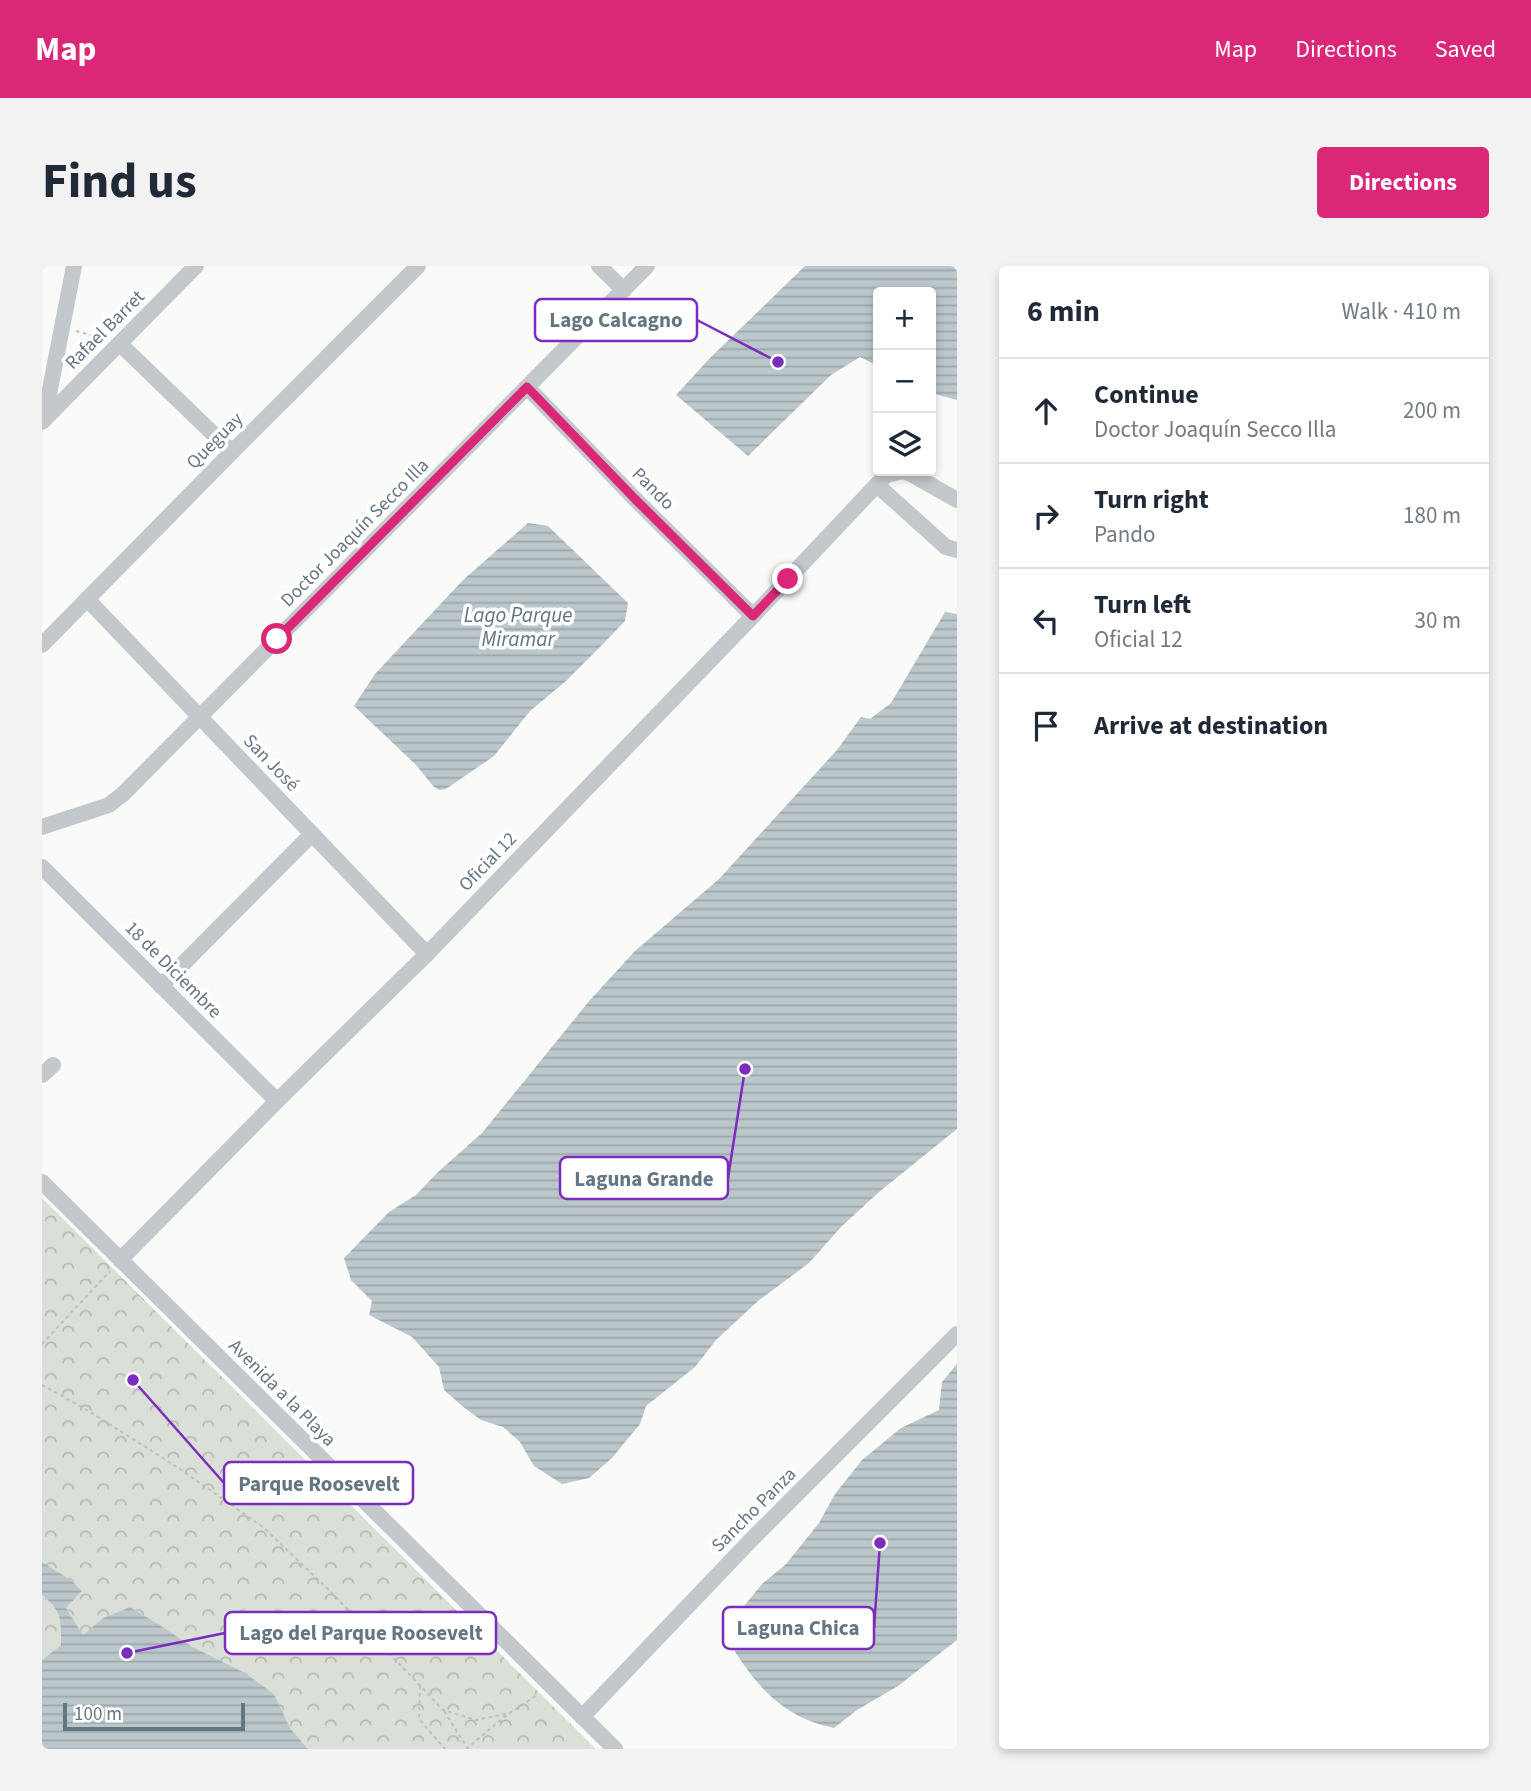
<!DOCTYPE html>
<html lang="en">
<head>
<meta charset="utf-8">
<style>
	body { margin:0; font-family:"Source Sans 3",sans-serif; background:#f2f2f3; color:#1f2937 }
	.controls { position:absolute; right:21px; top:21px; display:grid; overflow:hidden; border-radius:7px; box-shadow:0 4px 10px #0003 }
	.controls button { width:63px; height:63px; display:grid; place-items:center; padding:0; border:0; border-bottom:2px solid #e0e1e3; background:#fff; color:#1f2937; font:35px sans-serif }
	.scale { position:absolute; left:21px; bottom:18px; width:182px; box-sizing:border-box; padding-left:7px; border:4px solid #657683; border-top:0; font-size:19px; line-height:24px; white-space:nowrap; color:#657683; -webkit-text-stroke:5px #fff; paint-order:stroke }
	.stop { position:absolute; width:21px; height:21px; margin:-16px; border:5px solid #db2777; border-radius:50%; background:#fff }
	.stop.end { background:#db2777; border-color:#fff; box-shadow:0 2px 7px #0008 }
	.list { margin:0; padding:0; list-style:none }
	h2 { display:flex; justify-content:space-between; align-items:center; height:91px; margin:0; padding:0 28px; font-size:30px }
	h2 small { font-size:23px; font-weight:400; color:#747a83 }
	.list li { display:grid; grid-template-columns:46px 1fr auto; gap:21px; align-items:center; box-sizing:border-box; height:105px; padding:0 28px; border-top:2px solid #e0e1e3 }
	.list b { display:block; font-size:26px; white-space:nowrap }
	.list p { margin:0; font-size:23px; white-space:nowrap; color:#747a83 }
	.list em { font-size:23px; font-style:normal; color:#747a83 }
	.icon { flex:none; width:38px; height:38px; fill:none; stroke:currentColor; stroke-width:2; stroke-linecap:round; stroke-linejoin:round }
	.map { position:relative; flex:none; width:915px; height:1483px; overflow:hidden; border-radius:7px }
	header { display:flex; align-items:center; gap:42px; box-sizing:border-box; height:98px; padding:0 35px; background:#db2777; color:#fff }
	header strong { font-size:33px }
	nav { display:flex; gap:38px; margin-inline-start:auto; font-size:24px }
	.intro { display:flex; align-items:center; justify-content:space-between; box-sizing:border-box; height:168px; padding:0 42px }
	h1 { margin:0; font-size:49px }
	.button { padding:18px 32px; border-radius:7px; background:#db2777; color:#fff; font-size:24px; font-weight:700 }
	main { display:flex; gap:42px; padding:0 42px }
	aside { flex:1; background:#fff; border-radius:7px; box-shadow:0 4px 10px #0003 }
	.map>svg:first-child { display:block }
	.park { fill:url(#park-crowns) }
	.water { fill:url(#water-rules) }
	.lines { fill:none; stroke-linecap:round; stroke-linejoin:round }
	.path { stroke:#bbbfc2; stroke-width:2; stroke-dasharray:3.5 3.5; stroke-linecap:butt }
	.minor { stroke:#c3c8cc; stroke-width:16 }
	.route { stroke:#db2777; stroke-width:9 }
	.labels { text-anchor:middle; stroke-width:7; stroke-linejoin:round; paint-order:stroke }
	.street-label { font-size:19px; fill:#657683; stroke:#fff }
	.water-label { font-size:21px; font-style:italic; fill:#60757c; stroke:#fff }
	.leader { fill:none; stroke:#7b2cbf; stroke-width:2.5 }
	.callout-dot { fill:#7b2cbf; stroke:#fff; stroke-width:2.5 }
	.callout { fill:#fff; stroke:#7b2cbf; stroke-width:2.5 }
	.callout-label { font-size:21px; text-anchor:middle; font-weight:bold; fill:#657683 }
</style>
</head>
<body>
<header>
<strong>Map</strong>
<nav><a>Map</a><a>Directions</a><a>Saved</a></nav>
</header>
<div class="intro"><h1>Find us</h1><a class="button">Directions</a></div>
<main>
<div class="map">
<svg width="915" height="1483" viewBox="0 0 915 1483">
	<defs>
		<pattern id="park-crowns" width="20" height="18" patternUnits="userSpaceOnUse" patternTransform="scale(1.75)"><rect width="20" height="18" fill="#dadfd7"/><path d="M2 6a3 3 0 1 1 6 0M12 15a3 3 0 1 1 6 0" fill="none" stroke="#b4b9b4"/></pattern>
		<pattern id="water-rules" width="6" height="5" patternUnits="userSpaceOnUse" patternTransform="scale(1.75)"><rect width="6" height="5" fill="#bbc7cb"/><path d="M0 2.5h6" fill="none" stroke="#9ca6aa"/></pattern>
	</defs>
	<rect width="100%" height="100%" fill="#fafaf8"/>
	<g class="park">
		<polygon points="0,932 554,1483 266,1483 248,1462 232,1428 203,1407 149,1380 118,1359 88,1341 61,1352 41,1370 24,1342 40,1325 29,1314 0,1296"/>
		<path d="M0,1329C20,1345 19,1355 19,1379L0,1394Z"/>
	</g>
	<g class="water">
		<polygon points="763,0 915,0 915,134 889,127 889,26 836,26 836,100 818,91 789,109 706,190 634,129 667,93"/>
		<polygon points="486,257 506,260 586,337 583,355 560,379 524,415 488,445 452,490 404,523 397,524 391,520 374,499 312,440 333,408 421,314"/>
		<polygon points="903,346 915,348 915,863 837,926 799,961 767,997 716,1035 674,1074 653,1101 604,1140 598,1158 570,1192 547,1212 520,1218 492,1200 478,1176 461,1161 439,1154 420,1140 402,1124 397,1101 370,1071 327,1049 330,1035 309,1014 302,992 347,946 374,929 396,906 440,867 548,734 593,685 677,613 795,484 819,451 828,453 849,437"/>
		<path d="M915,1098V1374L856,1420L815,1444L792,1462C739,1451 713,1419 686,1374L698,1345L720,1318L744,1298L777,1257L793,1228L820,1194L859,1162L897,1144L900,1116Z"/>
		<path d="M0,1296L29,1314L40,1325L24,1342L41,1369L61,1352L88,1341L118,1359L149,1380L203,1407L232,1428L248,1462L266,1483H0V1394L19,1379C19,1354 20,1345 0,1329Z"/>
	</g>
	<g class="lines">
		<g class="path">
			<polyline points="34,65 63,73"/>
			<polyline points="0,1078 68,1005"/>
			<polyline points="0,1119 45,1144 135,1201 221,1261 289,1326 401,1444 434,1454 468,1447 495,1429"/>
			<polyline points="378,1420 377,1453 403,1483"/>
			<polyline points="402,1445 426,1483"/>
			<polyline points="424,1483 466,1448"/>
		</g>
		<g class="minor">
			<polyline points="557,0 582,24"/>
			<polyline points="78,78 190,186"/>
			<polyline points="485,121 593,233 711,350"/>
			<polyline points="2,154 32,0"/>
			<polyline points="0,156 154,0"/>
			<polyline points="835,219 904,281 915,284"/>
			<polyline points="45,333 385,688"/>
			<polyline points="0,379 190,186 376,0"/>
			<polyline points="0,561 67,539 81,528 605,0"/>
			<polyline points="0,601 235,835"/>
			<polyline points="119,720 270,568"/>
			<polyline points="0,809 11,799"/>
			<polyline points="0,916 573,1483"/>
			<polyline points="78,994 235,835 385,688 711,350 844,209 861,205 869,208 915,234"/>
			<polyline points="540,1451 709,1274 915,1068"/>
		</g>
	</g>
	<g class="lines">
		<polyline class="route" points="235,373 485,121 593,233 711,350 746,313"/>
	</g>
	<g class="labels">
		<g class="street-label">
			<text transform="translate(62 63) rotate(-45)" y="7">Rafael Barret</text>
			<text transform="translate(172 174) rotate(-45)" y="7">Queguay</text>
			<text transform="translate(612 222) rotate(45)" y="7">Pando</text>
			<text transform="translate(312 266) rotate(-45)" y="7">Doctor Joaquín Secco Illa</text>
			<text transform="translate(230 496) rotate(46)" y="7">San José</text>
			<text transform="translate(445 595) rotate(-46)" y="7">Oficial 12</text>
			<text transform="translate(132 703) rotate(45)" y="7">18 de Diciembre</text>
			<text transform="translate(241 1126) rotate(45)" y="7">Avenida a la Playa</text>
			<text transform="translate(711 1243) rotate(-45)" y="7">Sancho Panza</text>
		</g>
		<g class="water-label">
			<text x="476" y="356">Lago Parque<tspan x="476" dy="24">Miramar</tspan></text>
		</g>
	</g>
	<path class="leader" d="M736 96L655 54M703 803L686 912M91 1114L182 1217M838 1277L832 1362M85 1387L183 1367"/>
	<g class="callout-dot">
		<circle cx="736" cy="96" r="7"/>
		<circle cx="703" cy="803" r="7"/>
		<circle cx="91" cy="1114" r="7"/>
		<circle cx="838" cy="1277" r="7"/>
		<circle cx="85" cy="1387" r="7"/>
	</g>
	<g class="callout">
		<rect x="493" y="33" width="162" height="42" rx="7"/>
		<rect x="518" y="891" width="168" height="42" rx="7"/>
		<rect x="182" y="1196" width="189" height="42" rx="7"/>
		<rect x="681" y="1341" width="151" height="42" rx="7"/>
		<rect x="183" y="1346" width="271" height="42" rx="7"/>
	</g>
	<g class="callout-label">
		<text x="574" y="61">Lago Calcagno</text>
		<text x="602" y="920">Laguna Grande</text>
		<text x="277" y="1225">Parque Roosevelt</text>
		<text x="756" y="1369">Laguna Chica</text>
		<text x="319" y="1374">Lago del Parque Roosevelt</text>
	</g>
</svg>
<div class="controls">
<button>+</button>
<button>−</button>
<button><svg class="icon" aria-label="layers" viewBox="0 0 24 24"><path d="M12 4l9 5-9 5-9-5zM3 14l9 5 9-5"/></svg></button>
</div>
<div class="scale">100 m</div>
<div class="stop" style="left:235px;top:373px"></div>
<div class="stop end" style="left:746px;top:313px"></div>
</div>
<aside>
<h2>6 min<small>Walk · 410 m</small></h2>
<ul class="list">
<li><svg class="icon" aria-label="ahead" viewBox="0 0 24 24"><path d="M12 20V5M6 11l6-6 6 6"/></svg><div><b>Continue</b><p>Doctor Joaquín Secco Illa</p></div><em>200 m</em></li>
<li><svg class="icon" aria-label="right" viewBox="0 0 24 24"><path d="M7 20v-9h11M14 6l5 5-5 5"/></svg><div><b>Turn right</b><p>Pando</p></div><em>180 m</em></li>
<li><svg class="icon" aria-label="left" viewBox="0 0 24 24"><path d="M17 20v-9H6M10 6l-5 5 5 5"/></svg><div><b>Turn left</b><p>Oficial 12</p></div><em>30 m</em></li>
<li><svg class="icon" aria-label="arrive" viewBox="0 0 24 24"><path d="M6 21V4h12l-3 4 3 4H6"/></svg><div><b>Arrive at destination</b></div></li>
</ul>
</aside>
</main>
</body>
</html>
